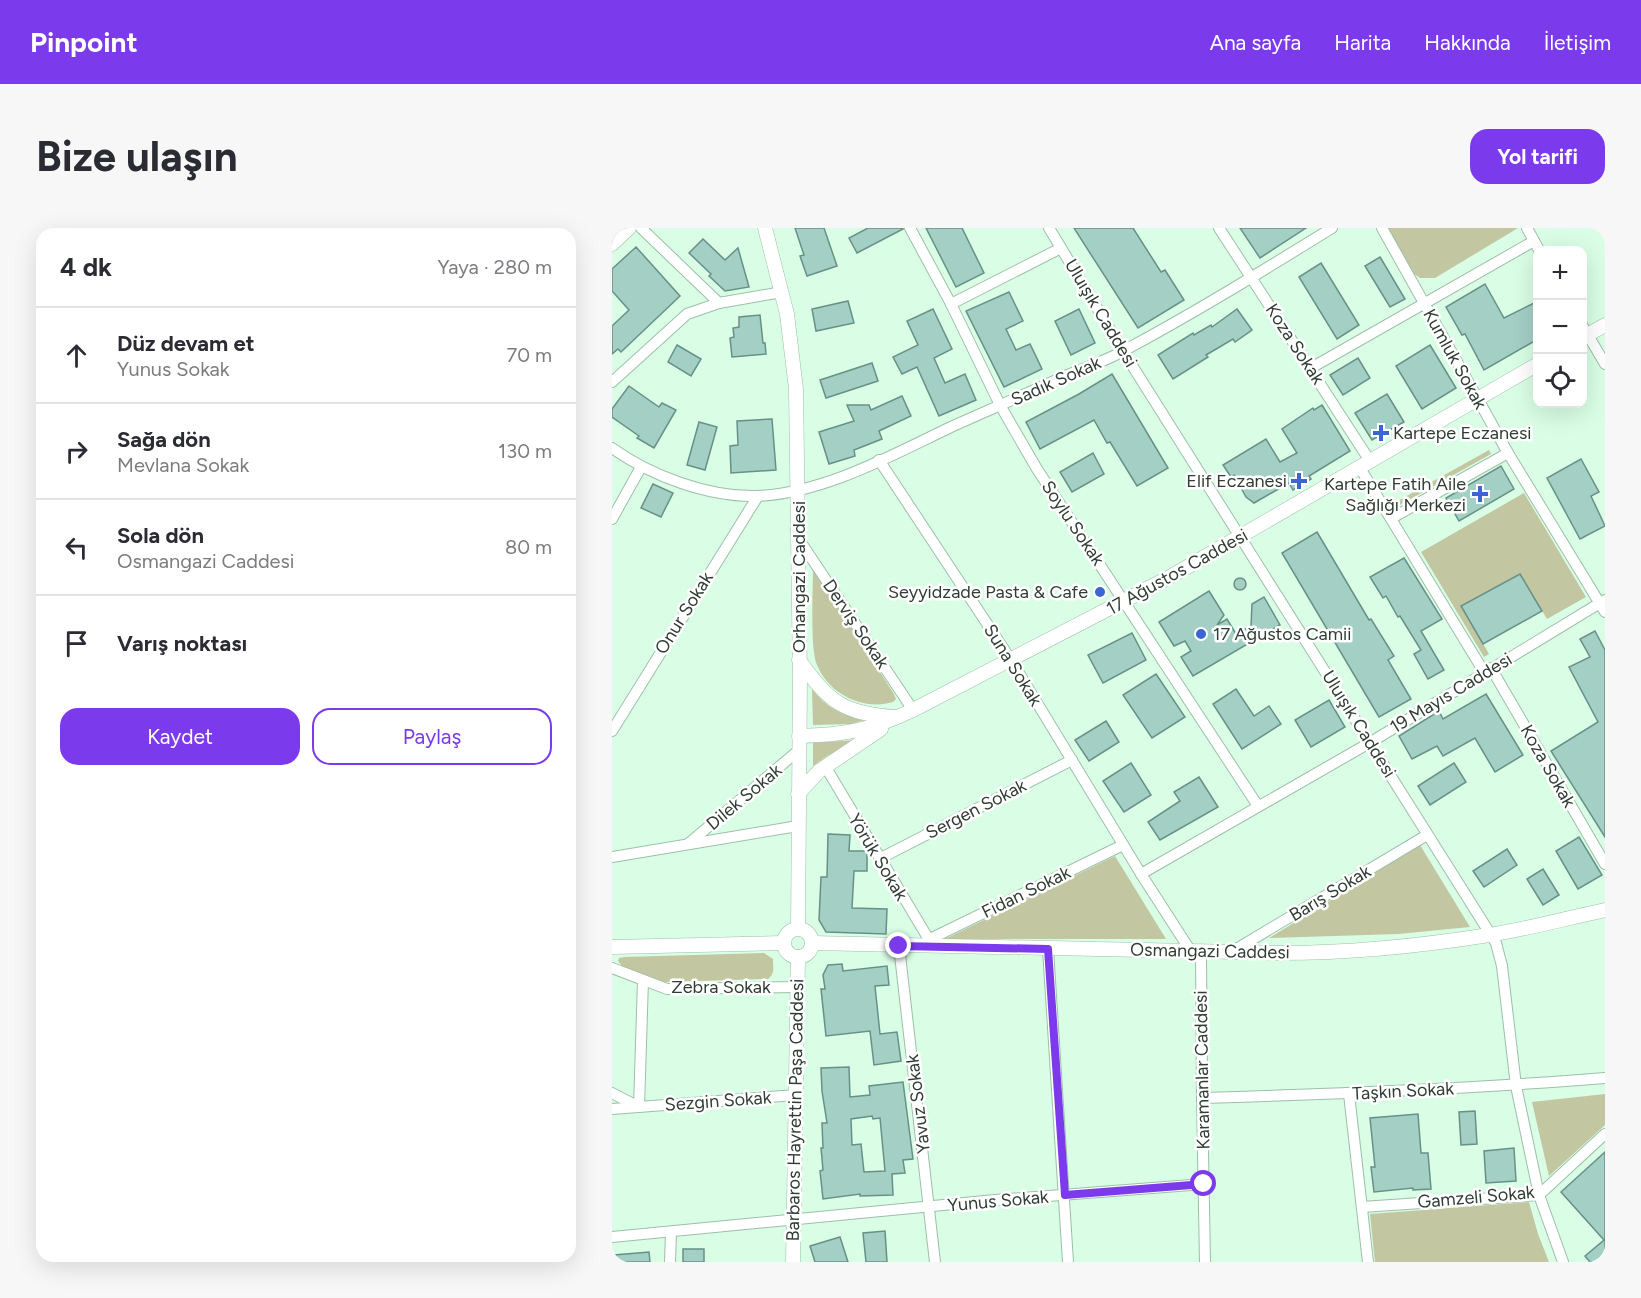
<!DOCTYPE html>
<html lang="tr">
<head>
<meta charset="utf-8">
<style>
	body { margin:0; font-family:Figtree,sans-serif; background:#f7f7f7; color:#2b2b33 }
	.controls { position:absolute; right:18px; top:18px; display:grid; overflow:hidden; border-radius:12px; box-shadow:0 6px 24px #0002 }
	.controls button { width:54px; height:54px; display:grid; place-items:center; padding:0; border:0; border-bottom:2px solid #e1e1e2; background:#fff; color:#2b2b33; font:30px sans-serif }
	.stop { position:absolute; width:18px; height:18px; margin:-14px; border:4px solid #7c3aed; border-radius:50%; background:#fff }
	.stop.end { background:#7c3aed; border-color:#fff; box-shadow:0 2px 6px #0008 }
	.list { margin:0; padding:0; list-style:none }
	h2 { display:flex; justify-content:space-between; align-items:center; height:78px; margin:0; padding:0 24px; font-size:26px }
	h2 small { font-size:20px; font-weight:400; color:#7c7c81 }
	.list li { display:grid; grid-template-columns:39px 1fr auto; gap:18px; align-items:center; box-sizing:border-box; height:96px; padding:0 24px; border-top:2px solid #e1e1e2 }
	.list b { display:block; font-size:22px; white-space:nowrap }
	.list p { margin:0; font-size:20px; white-space:nowrap; color:#7c7c81 }
	.list em { font-size:20px; font-style:normal; color:#7c7c81 }
	.actions { display:flex; gap:12px; padding:18px 24px }
	.actions a { flex:1; padding:14px 0; border:2px solid #7c3aed; border-radius:18px; text-align:center; font-size:21px; color:#7c3aed }
	.actions .main { background:#7c3aed; color:#fff }
	.icon { flex:none; width:33px; height:33px; fill:none; stroke:currentColor; stroke-width:2; stroke-linecap:round; stroke-linejoin:round }
	.map { position:relative; flex:none; width:993px; height:1034px; overflow:hidden; border-radius:18px }
	header { display:flex; align-items:center; gap:36px; box-sizing:border-box; height:84px; padding:0 30px; background:#7c3aed; color:#fff }
	header strong { font-size:28px }
	nav { display:flex; gap:33px; margin-inline-start:auto; font-size:21px }
	.intro { display:flex; align-items:center; justify-content:space-between; box-sizing:border-box; height:144px; padding:0 36px }
	h1 { margin:0; font-size:42px }
	.button { padding:15px 27px; border-radius:18px; background:#7c3aed; color:#fff; font-size:21px; font-weight:700 }
	main { display:flex; gap:36px; padding:0 36px }
	aside { flex:1; background:#fff; border-radius:18px; box-shadow:0 6px 24px #0002 }
	.map>svg:first-child { display:block }
	.green { fill:#c2c6a1 }
	.building { fill:#a4cfc5; stroke:#679187; stroke-width:1.5; fill-rule:evenodd }
	.lines { fill:none; stroke-linecap:round; stroke-linejoin:round }
	.minor-casing { stroke:#9dbfa9; stroke-width:12 }
	.tertiary-casing { stroke:#9dbfa9; stroke-width:15 }
	.minor { stroke:#fff; stroke-width:10 }
	.tertiary { stroke:#fff; stroke-width:14 }
	.route { stroke:#7c3aed; stroke-width:8 }
	.poi-dot { fill:#3c64d5; stroke:#fff; stroke-width:2 }
	.labels { text-anchor:middle; stroke-width:5; stroke-linejoin:round; paint-order:stroke }
	.street-label { font-size:18px; fill:#2f3d34; stroke:#fff }
	.poi-label { font-size:18px; fill:#2f3d34; stroke:#fff; text-anchor:end }
</style>
</head>
<body>
<header>
<strong>Pinpoint</strong>
<nav><a>Ana sayfa</a><a>Harita</a><a>Hakkında</a><a>İletişim</a></nav>
</header>
<div class="intro"><h1>Bize ulaşın</h1><a class="button">Yol tarifi</a></div>
<main>
<aside>
<h2>4 dk<small>Yaya · 280 m</small></h2>
<ul class="list">
<li><svg class="icon" aria-label="ahead" viewBox="0 0 24 24"><path d="M12 20V5M6 11l6-6 6 6"/></svg><div><b>Düz devam et</b><p>Yunus Sokak</p></div><em>70 m</em></li>
<li><svg class="icon" aria-label="right" viewBox="0 0 24 24"><path d="M7 20v-9h11M14 6l5 5-5 5"/></svg><div><b>Sağa dön</b><p>Mevlana Sokak</p></div><em>130 m</em></li>
<li><svg class="icon" aria-label="left" viewBox="0 0 24 24"><path d="M17 20v-9H6M10 6l-5 5 5 5"/></svg><div><b>Sola dön</b><p>Osmangazi Caddesi</p></div><em>80 m</em></li>
<li><svg class="icon" aria-label="arrive" viewBox="0 0 24 24"><path d="M6 21V4h12l-3 4 3 4H6"/></svg><div><b>Varış noktası</b></div></li>
</ul>
<div class="actions"><a class="main">Kaydet</a><a>Paylaş</a></div>
</aside>
<div class="map">
<svg width="993" height="1034" viewBox="0 0 993 1034">
	<rect width="100%" height="100%" fill="#d9fde5"/>
	<g class="green">
		<polygon points="776,0 906,0 823,50 808,50 801,45"/>
		<polygon points="877,222 879,226 786,278 784,274"/>
		<polygon points="912,265 974,369 935,391 908,346 850,378 877,426 872,429 809,324"/>
		<path d="M201,340L282,466L284,471L281,474C251,483 217,466 205,437C198,421 201,361 201,340Z"/>
		<path d="M200,461C214,479 230,488 253,492L239,496L201,497Z"/>
		<polygon points="244,512 215,528 201,538 201,515"/>
		<polygon points="808,617 858,699 786,706 657,710"/>
		<polygon points="503,628 554,711 333,711"/>
		<path d="M152,725L161,731C161,739 163,746 156,751L53,754L11,739L6,733L7,730L13,729Z"/>
		<polygon points="993,866 993,897 937,948 920,874"/>
		<polygon points="917,974 926,1006 937,1034 763,1034 758,986"/>
	</g>
	<g class="building">
		<polygon points="183,0 212,0 225,38 195,48 188,28 192,27"/>
		<polygon points="256,0 291,0 291,1 245,25 237,10"/>
		<polygon points="314,0 350,0 372,45 344,59"/>
		<polygon points="462,0 521,0 549,44 553,42 572,72 526,100"/>
		<polygon points="628,0 694,0 648,30"/>
		<polygon points="91,11 113,32 126,20 137,59 113,63 97,48 99,46 77,25"/>
		<polygon points="24,19 68,68 9,124 6,121 0,126 0,98 17,82 0,63 0,41"/>
		<polygon points="768,29 793,71 778,79 753,38"/>
		<polygon points="709,35 747,97 725,111 687,49"/>
		<polygon points="873,56 892,90 926,73 926,111 872,142 853,106 850,107 834,79"/>
		<polygon points="397,64 411,93 394,101 404,122 418,116 430,141 392,159 354,83"/>
		<polygon points="236,73 242,95 204,103 200,81"/>
		<polygon points="321,81 340,121 322,130 333,155 353,146 364,172 327,188 305,139 290,146 281,129 306,117 295,93"/>
		<polygon points="467,81 483,115 459,127 443,93"/>
		<polygon points="625,81 640,102 623,114 621,111 594,127 596,129 561,151 546,127 581,105 582,107 599,97 600,99"/>
		<polygon points="148,87 151,115 153,115 154,126 120,129 118,110 122,109 121,100 127,99 127,89"/>
		<polygon points="65,117 89,131 79,148 56,134"/>
		<polygon points="818,117 844,160 810,181 784,138"/>
		<polygon points="746,130 758,150 731,167 718,147"/>
		<polygon points="260,135 266,153 214,170 208,152"/>
		<polygon points="500,146 556,240 525,258 498,214 495,215 482,192 428,221 414,194 467,166"/>
		<polygon points="17,158 47,179 50,175 64,182 42,220 25,210 27,208 0,189 0,181"/>
		<polygon points="775,166 792,194 760,212 743,185"/>
		<polygon points="290,168 299,188 267,203 270,211 242,222 243,228 217,236 207,204 242,193 235,177 257,177 259,182"/>
		<polygon points="710,177 738,223 697,248 699,251 681,262 677,255 642,275 634,269 622,247 619,249 611,237 654,211 668,234 685,225 670,201 701,180 702,182"/>
		<polygon points="160,191 164,242 119,245 118,218 126,217 125,193"/>
		<polygon points="87,194 105,199 93,242 75,237"/>
		<polygon points="481,225 492,246 460,264 448,244"/>
		<polygon points="969,231 987,264 979,268 993,298 968,311 935,250"/>
		<polygon points="889,238 902,261 847,293 834,270"/>
		<polygon points="41,256 61,265 49,289 29,280"/>
		<polygon points="705,304 757,392 759,391 782,428 776,432 799,471 767,489 670,325"/>
		<polygon points="792,330 830,391 809,403 832,442 816,451 802,426 809,422 788,388 786,389 774,368 771,370 758,349"/>
		<polygon points="908,346 930,383 871,416 849,378"/>
		<circle cx="628" cy="356" r="6"/>
		<polygon points="597,363 612,387 605,397 615,391 624,406 639,398 640,376 652,369 668,397 581,448 569,429 579,423 573,413 562,418 547,394"/>
		<polygon points="983,403 993,422 993,609 939,523 986,494 957,439 978,429 968,411"/>
		<polygon points="520,405 534,432 491,455 476,427"/>
		<polygon points="544,446 573,489 540,510 511,467"/>
		<polygon points="624,461 642,488 657,478 669,496 630,521 601,476"/>
		<polygon points="874,466 911,527 883,544 863,510 831,528 825,518 800,531 787,508 827,483 831,491"/>
		<polygon points="717,472 733,499 699,519 683,492"/>
		<polygon points="494,493 507,514 477,533 463,512"/>
		<polygon points="519,535 539,567 512,584 491,553"/>
		<polygon points="842,535 854,554 818,577 806,558"/>
		<polygon points="587,549 606,579 548,612 536,594 568,573 562,564"/>
		<polygon points="216,606 238,607 237,623 255,623 255,643 242,643 240,680 275,681 274,706 214,704 207,692 209,649 215,649"/>
		<polygon points="967,609 990,647 966,661 944,623"/>
		<polygon points="895,621 905,637 872,659 861,643"/>
		<polygon points="931,641 947,667 931,677 915,651"/>
		<polygon points="230,736 231,743 275,738 277,757 263,758 268,806 285,804 289,833 262,837 258,803 214,808 209,761 213,761 211,747 216,737"/>
		<path d="M237,839L238,869L258,867L257,858L291,854L301,931L291,932L293,945L280,946L281,967L248,968V966L211,971L208,943L211,942L209,920H211L210,895H215L210,863L209,840ZM260,888L261,891L268,890L273,943L252,944L249,916L240,917L239,891Z"/>
		<polygon points="863,883 865,916 849,917 847,884"/>
		<polygon points="806,886 809,925 816,925 819,961 801,962 801,960 762,964 759,939 763,939 758,890"/>
		<polygon points="902,920 904,953 874,955 872,923"/>
		<polygon points="993,924 993,1034 978,1034 973,1028 992,1012 949,964"/>
		<polygon points="273,1003 275,1034 254,1034 251,1005"/>
		<polygon points="228,1009 236,1034 203,1034 198,1018"/>
		<rect x="71" y="1021" width="21" height="13"/>
		<polygon points="37,1024 38,1034 2,1034 2,1027"/>
	</g>
	<g class="lines">
		<defs>
			<g id="minor">
				<polyline points="29,0 107,75"/>
				<polyline points="298,0 339,76 388,177 425,241 646,578"/>
				<polyline points="437,0 511,123 884,715 890,738 904,858 927,967 951,1034"/>
				<polyline points="607,0 758,233"/>
				<polyline points="770,0 896,225 993,384"/>
				<polyline points="915,0 927,22"/>
				<polyline points="339,76 449,20"/>
				<polyline points="970,97 993,136"/>
				<polyline points="699,140 922,13"/>
				<polyline points="0,154 75,86 107,75 170,64"/>
				<path d="M0,220C39,248 96,269 144,268C211,266 280,227 339,199C377,182 414,166 451,149C472,140 494,133 513,122C584,84 652,42 720,0"/>
				<polyline points="267,232 399,432 529,646 578,722"/>
				<polyline points="748,240 872,444"/>
				<polyline points="780,290 896,225"/>
				<polyline points="0,291 29,239"/>
				<polyline points="186,310 301,482"/>
				<polyline points="879,440 993,636"/>
				<polyline points="0,503 146,268"/>
				<polyline points="213,538 319,715"/>
				<polyline points="76,616 187,522"/>
				<polyline points="0,629 186,598"/>
				<polyline points="267,631 460,532"/>
				<polyline points="529,646 759,514 993,372"/>
				<polyline points="316,712 511,617"/>
				<polyline points="287,718 323,1034"/>
				<polyline points="436,721 456,1034"/>
				<polyline points="589,722 590,870 593,1034"/>
				<polyline points="621,723 815,607"/>
				<polyline points="0,740 55,761 185,759"/>
				<polyline points="0,865 27,879 31,752"/>
				<polyline points="737,866 756,1034"/>
				<path d="M590,870C724,866 859,861 993,850"/>
				<polyline points="0,881 184,867"/>
				<polyline points="750,979 927,967 993,906"/>
				<polyline points="0,1009 383,972 592,956"/>
				<polyline points="58,1034 59,1004"/>
			</g>
			<g id="tertiary">
				<polyline points="153,0 175,86 184,161 188,450 186,700"/>
				<polyline points="0,16 17,0"/>
				<polyline points="970,110 993,97"/>
				<path d="M187,432C217,474 231,486 284,489"/>
				<path d="M187,508C233,507 259,502 301,482L556,350L926,136"/>
				<polyline points="186,566 207,543 269,501"/>
				<circle cx="186" cy="715" r="14"/>
				<path d="M200,715L668,725C738,725 808,718 877,707C916,701 955,690 993,682"/>
				<polyline points="0,719 171,715"/>
				<polyline points="181,1034 186,729"/>
			</g>
		</defs>
		<use href="#minor" class="minor-casing"/>
		<use href="#tertiary" class="tertiary-casing"/>
		<use href="#minor" class="minor"/>
		<use href="#tertiary" class="tertiary"/>
	</g>
	<g class="lines">
		<polyline class="route" points="287,718 436,721 453,967 592,956"/>
	</g>
	<g class="poi-dot">
		<path d="M766 196h6v6h6v6h-6v6h-6v-6h-6v-6h6z"/>
		<path d="M684 244h6v6h6v6h-6v6h-6v-6h-6v-6h6z"/>
		<path d="M865 257h6v6h6v6h-6v6h-6v-6h-6v-6h6z"/>
		<circle cx="488" cy="364" r="6"/>
		<circle cx="589" cy="406" r="6"/>
	</g>
	<g class="labels">
		<g class="street-label">
			<text transform="translate(489 85) rotate(59)" y="6">Uluışık Caddesi</text>
			<text transform="translate(683 116) rotate(57)" y="6">Koza Sokak</text>
			<text transform="translate(843 131) rotate(61)" y="6">Kumluk Sokak</text>
			<text transform="translate(444 153) rotate(-24)" y="6">Sadık Sokak</text>
			<text transform="translate(461 295) rotate(56)" y="6">Soylu Sokak</text>
			<text transform="translate(565 344) rotate(-29)" y="6">17 Ağustos Caddesi</text>
			<text transform="translate(187 349) rotate(-90)" y="6">Orhangazi Caddesi</text>
			<text transform="translate(72 385) rotate(-58)" y="6">Onur Sokak</text>
			<text transform="translate(244 396) rotate(56)" y="6">Derviş Sokak</text>
			<text transform="translate(401 437) rotate(58)" y="6">Suna Sokak</text>
			<text transform="translate(839 465) rotate(-31)" y="6">19 Mayıs Caddesi</text>
			<text transform="translate(747 496) rotate(58)" y="6">Uluışık Caddesi</text>
			<text transform="translate(936 538) rotate(60)" y="6">Koza Sokak</text>
			<text transform="translate(132 569) rotate(-40)" y="6">Dilek Sokak</text>
			<text transform="translate(364 581) rotate(-27)" y="6">Sergen Sokak</text>
			<text transform="translate(266 629) rotate(59)" y="6">Yörük Sokak</text>
			<text transform="translate(414 664) rotate(-26)" y="6">Fidan Sokak</text>
			<text transform="translate(718 665) rotate(-31)" y="6">Barış Sokak</text>
			<text transform="translate(598 723) rotate(1)" y="6">Osmangazi Caddesi</text>
			<text x="109" y="765">Zebra Sokak</text>
			<text transform="translate(590 842) rotate(-91)" y="6">Karamanlar Caddesi</text>
			<text transform="translate(791 863) rotate(-3)" y="6">Taşkın Sokak</text>
			<text transform="translate(106 873) rotate(-4)" y="6">Sezgin Sokak</text>
			<text transform="translate(306 876) rotate(-97)" y="6">Yavuz Sokak</text>
			<text transform="translate(183 882) rotate(-89)" y="6">Barbaros Hayrettin Paşa Caddesi</text>
			<text transform="translate(864 969) rotate(-5)" y="6">Gamzeli Sokak</text>
			<text transform="translate(386 973) rotate(-5)" y="6">Yunus Sokak</text>
		</g>
		<g class="poi-label">
			<text x="781" y="211" text-anchor="start">Kartepe Eczanesi</text>
			<text x="675" y="259">Elif Eczanesi</text>
			<text x="854" y="262">Kartepe Fatih Aile<tspan x="854" dy="21">Sağlığı Merkezi</tspan></text>
			<text x="476" y="370">Seyyidzade Pasta &amp; Cafe</text>
			<text x="601" y="412" text-anchor="start">17 Ağustos Camii</text>
		</g>
	</g>
</svg>
<div class="controls">
<button>+</button>
<button>−</button>
<button><svg class="icon" aria-label="locate" viewBox="0 0 24 24"><circle cx="12" cy="12" r="6"/><path d="M12 2v4M12 18v4M2 12h4M18 12h4"/></svg></button>
</div>
<div class="stop" style="left:592px;top:956px"></div>
<div class="stop end" style="left:287px;top:718px"></div>
</div>
</main>
</body>
</html>
